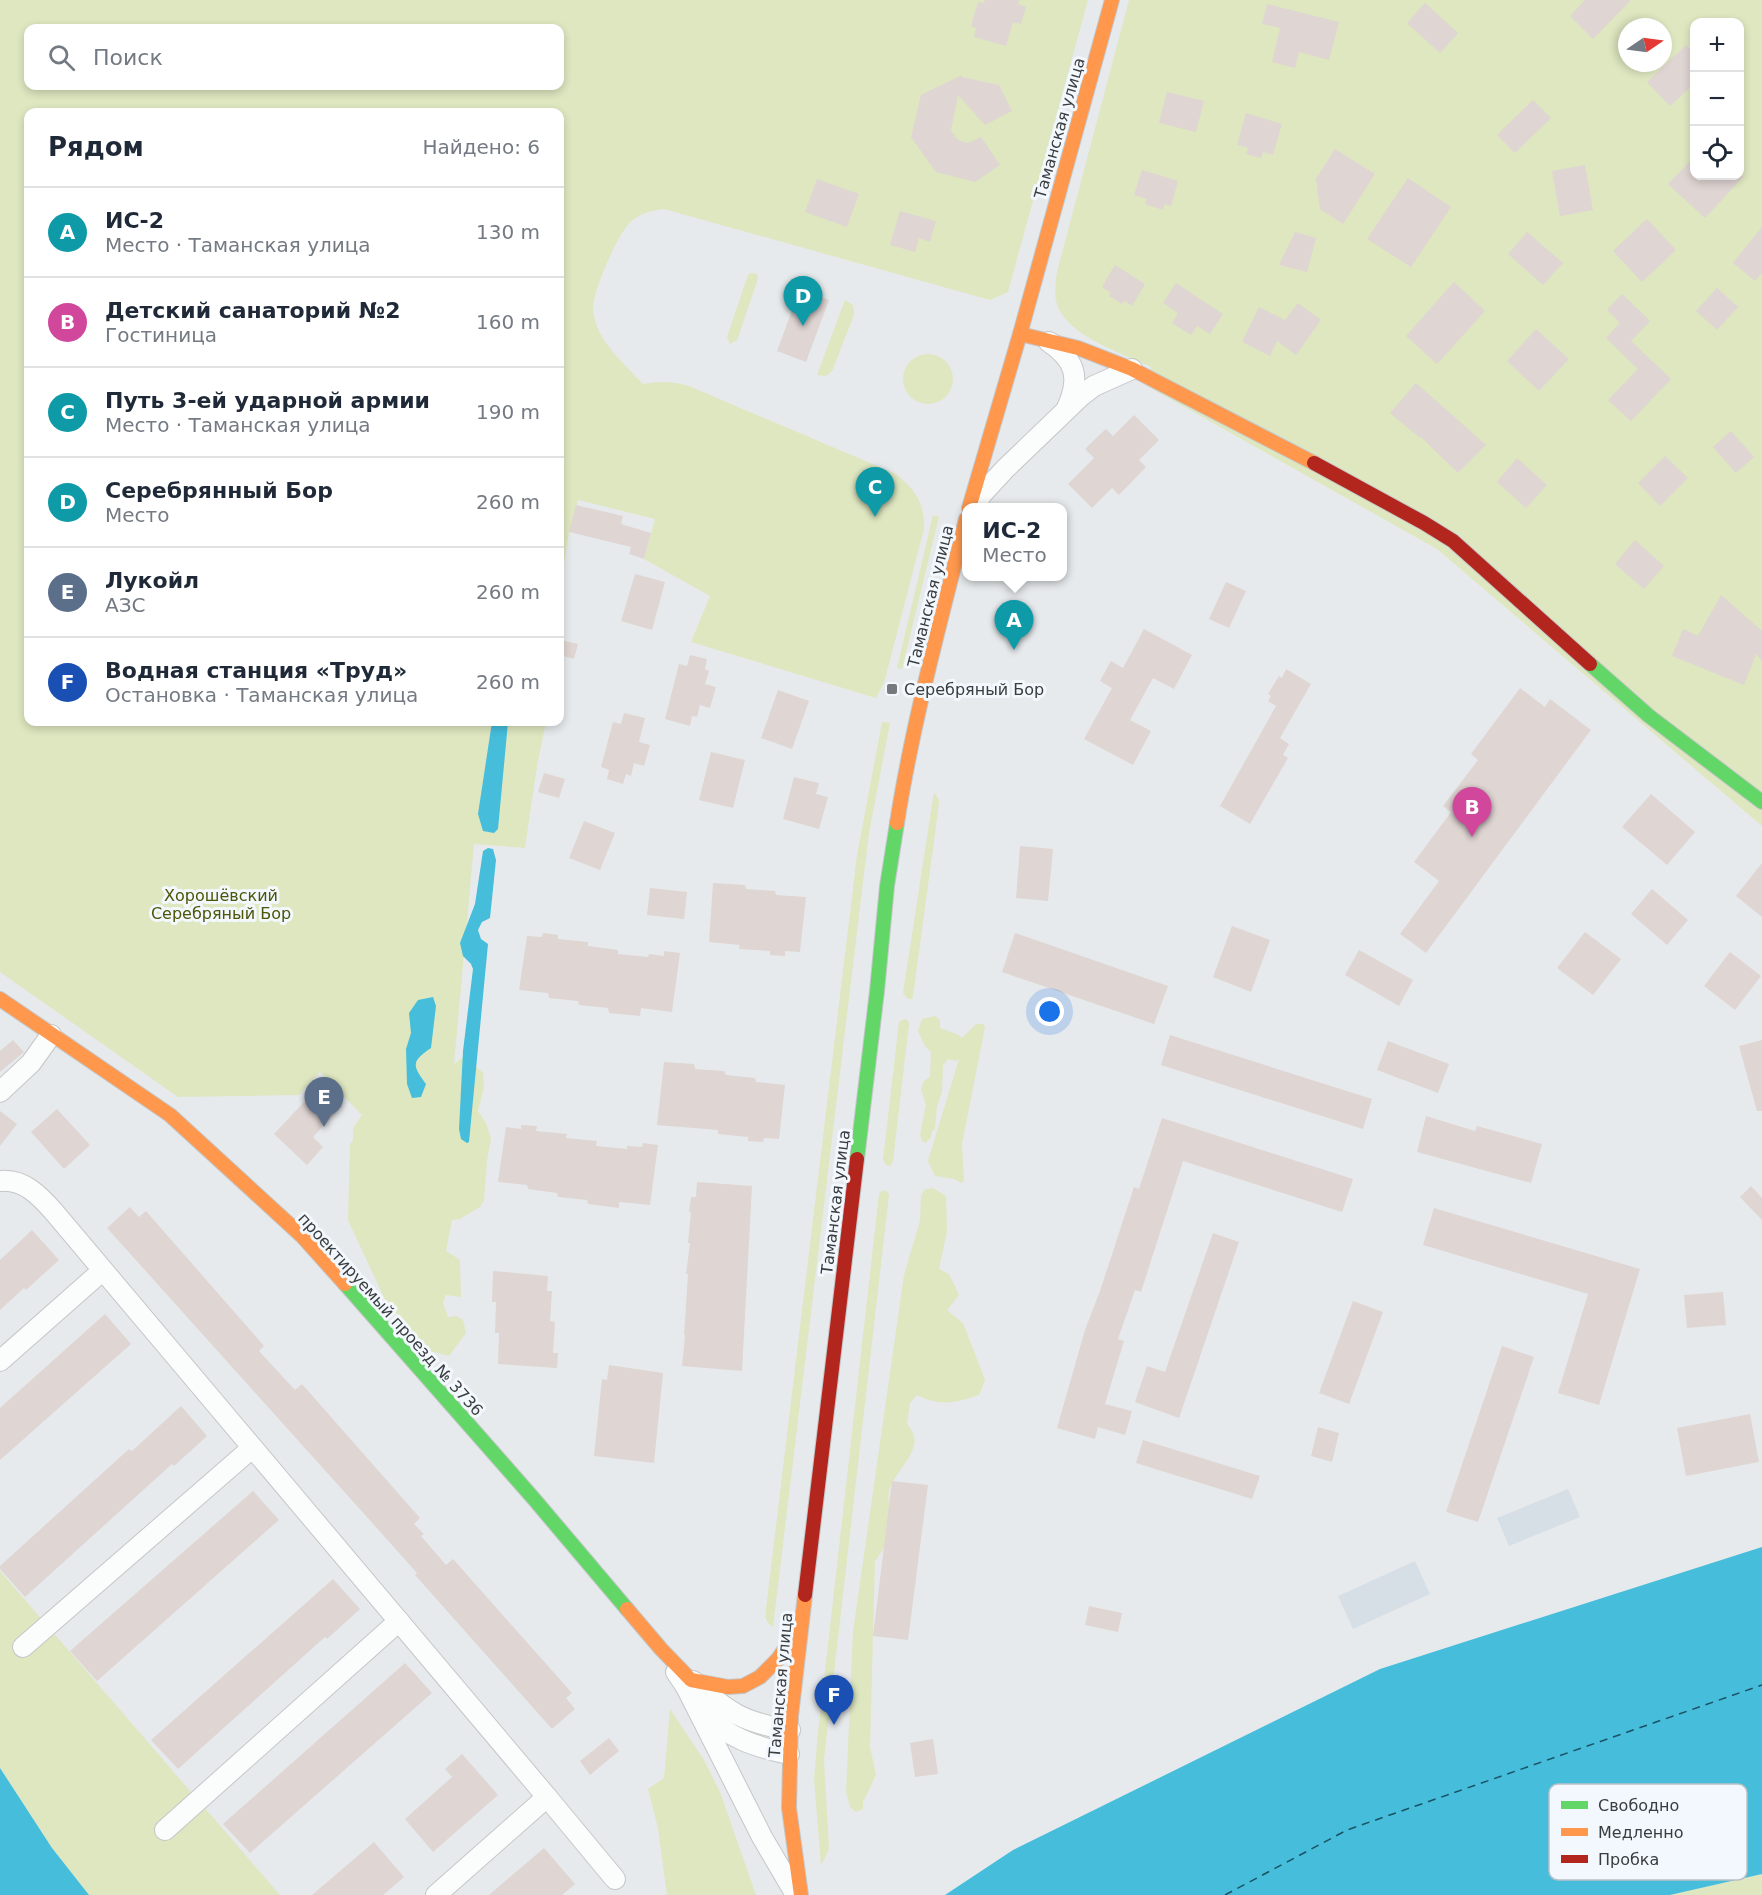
<!DOCTYPE html>
<html lang="ru">
<head>
<meta charset="utf-8">
<style>
	body { margin:0; font-family:"DejaVu Sans",sans-serif; background:#f2f2f3; color:#1f2937 }
	.controls { position:absolute; right:18px; top:18px; display:grid; overflow:hidden; border-radius:12px; box-shadow:0 3px 9px #0003 }
	.controls button { width:54px; height:54px; display:grid; place-items:center; padding:0; border:0; border-bottom:2px solid #e0e1e3; background:#fff; color:#1f2937; font:30px sans-serif }
	.compass { position:absolute; left:1618px; top:18px; width:54px; height:54px; border-radius:50%; background:#fff; box-shadow:0 3px 9px #0003; rotate:77deg }
	.you { position:absolute; left:1050px; top:1012px; width:21px; height:21px; margin:-15px; border:4px solid #fff; border-radius:50%; background:#1a73e8; box-shadow:0 0 0 9px #1a73e833 }
	.badge { display:grid; place-items:center; width:39px; height:39px; border-radius:50%; background:#db2777; color:#fff; font-size:20px; font-weight:700 }
	.pin { position:absolute; translate:-50% -50px; filter:drop-shadow(0 2px 3px #0008) }
	.pin::after { content:''; position:absolute; top:32px; width:21px; height:18px; background:inherit; clip-path:polygon(0 0,100% 0,50% 100%) }
	.popup { position:absolute; left:962px; top:503px; width:105px; height:78px; box-sizing:border-box; display:grid; place-content:center; border-radius:12px; background:#fff; filter:drop-shadow(0 2px 4px #0005); font-size:20px; white-space:nowrap; color:#747a83 }
	.popup b { font-size:22px; color:#1f2937 }
	.popup::after { content:''; position:absolute; left:50%; top:100%; margin-left:-12px; border:12px solid transparent; border-top-color:#fff }
	.list { margin:0; padding:0; list-style:none }
	h2 { display:flex; justify-content:space-between; align-items:center; height:78px; margin:0; padding:0 24px; font-size:26px }
	h2 small { font-size:20px; font-weight:400; color:#747a83 }
	.list li { display:grid; grid-template-columns:39px 1fr auto; gap:18px; align-items:center; box-sizing:border-box; height:90px; padding:0 24px; border-top:2px solid #e0e1e3 }
	.list b { display:block; font-size:22px; white-space:nowrap }
	.list p { margin:0; font-size:20px; white-space:nowrap; color:#747a83 }
	.list em { font-size:20px; font-style:normal; color:#747a83 }
	.icon { flex:none; width:33px; height:33px; fill:none; stroke:currentColor; stroke-width:2; stroke-linecap:round; stroke-linejoin:round }
	.map { position:relative; flex:none; width:1762px; height:1895px; overflow:hidden }
	.search { position:absolute; background:#fff; box-shadow:0 3px 9px #0003; left:24px; top:24px; width:540px; height:66px; display:flex; align-items:center; gap:15px; box-sizing:border-box; padding:0 21px; border-radius:12px; color:#747a83; font-size:22px }
	.panel { position:absolute; background:#fff; box-shadow:0 3px 9px #0003; left:24px; top:108px; width:540px; height:618px; border-radius:12px }
	.map>svg:first-child { display:block }
	.built { fill:#d7dfe6 }
	.green { fill:#dee7c0; fill-rule:evenodd }
	.water { fill:#45bddb }
	.lines { fill:none; stroke-linecap:round; stroke-linejoin:round }
	.ferry { stroke:#1c5264; stroke-width:1.5; stroke-dasharray:8 6; stroke-linecap:butt }
	.building { fill:#dfd5d3 }
	.street-casing { stroke:#c4c6c8; stroke-width:22 }
	.fast-casing { stroke:#c4c6c8; stroke-width:16 }
	.slow-casing { stroke:#c4c6c8; stroke-width:16 }
	.jam-casing { stroke:#c4c6c8; stroke-width:16 }
	.street { stroke:#fbfcfc; stroke-width:20 }
	.fast { stroke:#63d668; stroke-width:14 }
	.slow { stroke:#ff974d; stroke-width:14 }
	.jam { stroke:#b3261e; stroke-width:14 }
	.poi-dot { fill:#777a7c; stroke:#f2f8fd; stroke-width:2 }
	.labels { text-anchor:middle; stroke-width:6; stroke-linejoin:round; paint-order:stroke }
	.street-label { font-size:16px; fill:#3a3d3f; stroke:#f2f8fd }
	.poi-label { font-size:16px; fill:#3a3d3f; stroke:#f2f8fd; text-anchor:start }
	.park-label { font-size:16px; fill:#4c5608; stroke:#f2f8fd }
	.key { fill:#f2f8fd; stroke:#bbc0c4; stroke-width:1.5 }
	.key-label { font-size:16px; fill:#3a3d3f }
</style>
</head>
<body>
<div class="map">
<svg width="1762" height="1895" viewBox="0 0 1762 1895">
	<rect width="100%" height="100%" fill="#e7eaec"/>
	<g class="built">
		<polygon points="1568,1489 1580,1517 1509,1546 1497,1518"/>
		<polygon points="1415,1561 1430,1594 1353,1629 1338,1596"/>
	</g>
	<g class="green">
		<path d="M0,0H1088L1008,292L990,300L664,209C650,211 636,214 627,226C615,241 594,289 593,308C593,313 595,321 597,326C603,345 629,369 643,384C660,381 672,381 689,386L896,474C915,489 925,504 924,529L884,683L876,698L691,642L710,596L644,559L655,519L578,500L569,532L560,589V112H28V722H546L537,766L525,848L474,844L454,1064L462,1058L470,1061L483,1073L484,1088L478,1111L486,1123L491,1138L487,1161L484,1200L480,1207L460,1219L452,1220L446,1251L460,1260L461,1297L446,1295L443,1303L448,1317L456,1316L463,1320L466,1333L449,1356L430,1351L386,1302L348,1220L350,1144L353,1140V1128L362,1115L320,1072L299,1095L178,1097L0,972ZM28,28H560V86H28Z"/>
		<path d="M1129,0H1762V826L1437,549L1147,386L1151,367C1124,354 1077,339 1061,313C1053,301 1055,286 1057,272ZM1694,22H1740V176H1694ZM1627,27H1663V63H1627Z"/>
		<polygon points="751,273 757,274 758,279 737,340 730,344 727,337 748,275"/>
		<polygon points="845,300 853,305 854,315 832,371 826,376 817,375"/>
		<circle cx="928" cy="379" r="25"/>
		<polygon points="933,515 939,517 902,669 897,668"/>
		<polygon points="882,722 890,723 869,833 773,1627 768,1623 765,1617 857,855"/>
		<polygon points="934,792 939,800 937,819 913,996 912,999 908,999 903,993"/>
		<polygon points="935,1016 940,1020 940,1028 959,1035 962,1038 976,1024 983,1024 985,1027 962,1144 964,1181 961,1183 954,1179 935,1176 928,1161 959,1059 956,1061 948,1059 943,1065 942,1092 937,1106 935,1129 932,1131 931,1137 926,1143 922,1141 920,1134 926,1105 921,1089 924,1081 930,1077 931,1052 925,1046 918,1031 922,1019"/>
		<polygon points="904,1019 908,1020 909,1024 893,1161 890,1166 886,1165 883,1160 899,1022"/>
		<path d="M933,1188L946,1196L947,1231L939,1269L949,1274L959,1295L947,1310L963,1323L985,1380L979,1395C955,1403 940,1407 917,1395L910,1403L907,1424C929,1448 896,1467 889,1491C887,1501 892,1524 894,1534L875,1561L870,1747L876,1775L863,1802V1809L856,1812L850,1807L846,1792L853,1632L904,1275L920,1221L921,1196L925,1189Z"/>
		<polygon points="883,1190 887,1191 889,1195 824,1760 829,1849 821,1866 814,1779 818,1733 879,1194"/>
		<polygon points="0,1571 280,1895 89,1895 52,1848 0,1768"/>
		<polygon points="670,1709 704,1760 720,1792 756,1895 667,1895 658,1828 648,1789 664,1778"/>
		<polygon points="1762,1874 1762,1895 1670,1895"/>
	</g>
	<g class="water">
		<polygon points="492,722 508,722 498,829 494,833 483,831 478,814"/>
		<polygon points="488,848 493,849 496,860 490,918 482,922 478,930 481,939 488,944 469,1142 467,1143 461,1139 459,1129 463,1051 473,969 471,964 463,956 460,943 475,904 483,851"/>
		<path d="M433,997L436,1006L431,1048C410,1062 413,1066 426,1084L421,1097L412,1098L407,1084L406,1049L411,1033L409,1013L418,1000Z"/>
		<polygon points="1762,1547 1762,1874 1670,1895 945,1895 1013,1850 1380,1669"/>
		<polygon points="0,1768 52,1848 89,1895 0,1895"/>
	</g>
	<g class="lines">
		<polyline class="ferry" points="1225,1895 1347,1830 1762,1685"/>
	</g>
	<g class="building">
		<polygon points="985,0 1019,0 1018,4 1026,7 1021,24 1013,22 1006,46 974,37 976,28 971,26 978,2 984,3"/>
		<polygon points="1585,0 1631,0 1593,39 1570,16"/>
		<polygon points="1425,3 1458,33 1440,53 1407,23"/>
		<polygon points="1267,4 1339,22 1329,60 1299,52 1295,68 1272,62 1280,28 1262,24"/>
		<polygon points="1686,45 1695,54 1695,83 1670,106 1647,82"/>
		<polygon points="962,75 962,77 999,85 1012,111 985,125 958,95 951,130 958,140 968,143 981,137 1000,165 975,182 936,172 911,137 921,95"/>
		<polygon points="1167,92 1204,101 1196,132 1159,123"/>
		<polygon points="1533,100 1551,118 1515,153 1497,135"/>
		<polygon points="1246,113 1282,124 1273,155 1263,152 1261,158 1246,154 1248,148 1237,145"/>
		<polygon points="1335,149 1375,174 1343,224 1320,209 1316,179"/>
		<polygon points="1695,156 1695,176 1744,176 1705,218 1668,184"/>
		<polygon points="1585,165 1593,210 1560,216 1552,171"/>
		<polygon points="1142,170 1178,181 1171,206 1165,204 1163,210 1145,204 1147,199 1134,195"/>
		<polygon points="1408,178 1451,207 1411,267 1367,239"/>
		<polygon points="817,179 859,194 847,227 805,212"/>
		<polygon points="900,211 936,221 930,242 919,238 915,252 890,245"/>
		<polygon points="1647,219 1676,250 1642,282 1613,251"/>
		<polygon points="1762,227 1762,273 1755,281 1733,263"/>
		<polygon points="1295,232 1316,238 1307,272 1279,265"/>
		<polygon points="1527,232 1563,263 1543,285 1508,254"/>
		<polygon points="1115,265 1145,284 1132,306 1124,301 1122,304 1109,296 1111,293 1102,287"/>
		<polygon points="1454,282 1485,311 1437,364 1406,336"/>
		<polygon points="1176,283 1223,314 1210,334 1197,326 1191,335 1172,323 1178,313 1163,303"/>
		<polygon points="1717,288 1738,307 1717,330 1696,311"/>
		<polygon points="800,289 829,300 806,362 777,351"/>
		<polygon points="1622,294 1650,321 1631,341 1671,379 1631,421 1608,400 1638,369 1606,338 1620,323 1607,310"/>
		<polygon points="1298,303 1321,320 1296,355 1277,341 1270,356 1242,342 1259,307 1285,320"/>
		<polygon points="1536,329 1569,359 1539,391 1507,361"/>
		<polygon points="1416,383 1486,445 1458,473 1421,437 1420,438 1390,413"/>
		<polygon points="1134,415 1159,440 1139,460 1146,467 1119,495 1112,488 1092,508 1068,484 1094,458 1085,449 1095,439 1106,429 1113,436"/>
		<polygon points="1731,431 1754,457 1736,473 1713,447"/>
		<polygon points="1665,456 1688,478 1660,506 1638,483"/>
		<polygon points="1517,458 1547,485 1526,508 1497,482"/>
		<polygon points="576,505 623,516 621,524 651,533 644,559 629,554 631,547 569,532"/>
		<polygon points="1635,540 1664,566 1644,589 1615,564"/>
		<polygon points="635,574 665,582 652,630 621,621"/>
		<polygon points="1226,582 1246,591 1229,628 1209,619"/>
		<polygon points="1721,595 1762,631 1762,661 1756,654 1744,685 1672,656 1683,629 1698,636"/>
		<polygon points="1144,629 1192,655 1174,689 1153,678 1130,720 1151,731 1133,765 1084,739 1112,688 1100,681 1111,661 1123,668"/>
		<polygon points="560,640 578,644 574,659 560,655"/>
		<polygon points="690,655 707,659 705,669 709,671 705,684 716,687 710,708 700,705 697,717 692,716 690,726 665,719 679,664 687,666"/>
		<polygon points="1286,669 1311,684 1280,738 1289,744 1283,755 1288,758 1250,824 1220,806 1276,706 1268,701 1271,696 1268,694 1279,676 1282,678"/>
		<polygon points="1520,688 1545,707 1550,699 1591,730 1426,953 1400,934 1439,881 1414,862 1451,812 1443,806 1478,760 1471,754"/>
		<polygon points="778,690 809,701 792,749 761,738"/>
		<polygon points="624,713 645,718 639,742 650,745 644,766 634,763 631,776 626,774 623,784 607,779 609,770 601,767 613,722 621,724"/>
		<polygon points="711,752 745,760 733,808 699,800"/>
		<polygon points="544,773 565,779 559,798 538,792"/>
		<polygon points="794,777 819,783 816,794 828,797 819,829 783,819"/>
		<polygon points="1651,794 1695,832 1667,865 1622,827"/>
		<polygon points="584,821 615,833 600,870 569,858"/>
		<polygon points="1020,846 1053,849 1048,901 1016,898"/>
		<polygon points="1762,863 1762,917 1736,896"/>
		<polygon points="713,883 745,885 746,889 775,891 776,895 806,897 800,952 785,951 785,956 770,955 770,951 739,949 740,945 709,942"/>
		<polygon points="650,888 687,892 684,919 647,915"/>
		<polygon points="1652,889 1688,920 1667,945 1631,914"/>
		<polygon points="1232,926 1270,940 1251,992 1213,977"/>
		<polygon points="1585,932 1621,959 1593,995 1557,968"/>
		<polygon points="543,933 558,935 558,939 588,942 588,946 618,950 618,954 648,957 649,954 664,956 664,951 680,953 672,1012 641,1008 640,1016 609,1013 608,1008 579,1005 578,1001 549,998 548,993 519,990 527,936 542,937"/>
		<polygon points="1015,933 1168,986 1154,1024 1002,972"/>
		<polygon points="1359,950 1413,980 1399,1006 1345,975"/>
		<polygon points="1730,952 1761,976 1735,1010 1704,986"/>
		<polygon points="1170,1035 1372,1099 1363,1129 1161,1065"/>
		<polygon points="13,1040 24,1052 0,1072 0,1051"/>
		<polygon points="1762,1040 1762,1111 1757,1111 1739,1046"/>
		<polygon points="1388,1041 1449,1064 1438,1093 1377,1070"/>
		<polygon points="664,1062 694,1064 695,1069 724,1071 726,1075 755,1078 756,1082 785,1085 779,1139 764,1138 763,1142 748,1141 748,1137 718,1134 718,1130 657,1125"/>
		<polygon points="319,1086 342,1106 313,1137 323,1147 307,1165 274,1134"/>
		<polygon points="57,1109 90,1145 64,1169 31,1132"/>
		<polygon points="0,1111 17,1124 0,1146"/>
		<polygon points="1426,1116 1475,1131 1477,1126 1542,1144 1531,1183 1417,1152"/>
		<polygon points="1162,1118 1353,1179 1342,1212 1183,1161 1141,1292 1135,1290 1118,1339 1124,1341 1105,1404 1132,1411 1125,1435 1098,1427 1095,1439 1057,1428 1085,1330 1100,1291 1134,1187 1139,1189"/>
		<polygon points="521,1125 537,1126 536,1131 567,1134 566,1138 597,1141 596,1146 627,1149 627,1146 642,1147 643,1143 658,1145 650,1205 619,1202 619,1208 588,1204 587,1200 558,1197 557,1193 528,1189 527,1185 498,1182 506,1127 521,1129"/>
		<polygon points="697,1182 752,1186 742,1371 682,1366 685,1335 684,1335 688,1274 686,1274 690,1243 688,1243 691,1212 689,1212 691,1197 696,1197"/>
		<polygon points="1751,1186 1762,1198 1762,1220 1740,1197"/>
		<polygon points="130,1207 139,1217 146,1211 264,1346 259,1351 295,1390 302,1384 420,1518 414,1524 424,1534 421,1536 446,1565 453,1559 572,1693 566,1698 575,1709 552,1729 415,1575 417,1573 375,1526 107,1228"/>
		<polygon points="1434,1208 1640,1269 1599,1405 1558,1393 1588,1294 1423,1245"/>
		<polygon points="32,1230 59,1260 26,1290 24,1288 0,1310 0,1260"/>
		<polygon points="1213,1233 1239,1242 1179,1418 1135,1402 1147,1366 1165,1372"/>
		<polygon points="493,1271 548,1276 547,1291 552,1291 550,1321 555,1322 553,1353 558,1353 557,1368 498,1364 499,1333 495,1333 496,1302 492,1302"/>
		<polygon points="1723,1292 1726,1325 1687,1328 1684,1295"/>
		<polygon points="1353,1301 1383,1312 1349,1404 1319,1393"/>
		<polygon points="105,1314 131,1344 0,1460 0,1408"/>
		<polygon points="1502,1346 1534,1357 1478,1522 1446,1512"/>
		<polygon points="609,1365 663,1373 654,1463 594,1456 602,1379 607,1380"/>
		<polygon points="181,1406 207,1436 174,1466 172,1464 25,1597 0,1569 0,1566 129,1449 132,1451"/>
		<polygon points="1750,1414 1759,1462 1686,1476 1677,1428"/>
		<polygon points="1318,1427 1339,1433 1332,1462 1311,1456"/>
		<polygon points="1143,1440 1260,1476 1252,1499 1136,1463"/>
		<polygon points="892,1481 928,1485 908,1640 873,1636"/>
		<polygon points="253,1491 279,1520 97,1681 70,1651"/>
		<polygon points="333,1579 360,1609 327,1639 325,1637 178,1769 151,1740"/>
		<polygon points="1089,1606 1122,1613 1118,1632 1085,1625"/>
		<polygon points="405,1663 432,1693 250,1853 223,1824"/>
		<polygon points="609,1738 619,1751 590,1775 580,1761"/>
		<polygon points="933,1739 938,1774 915,1777 910,1743"/>
		<polygon points="462,1754 498,1795 433,1852 405,1819 452,1777 445,1769"/>
		<polygon points="374,1842 404,1877 383,1895 312,1895"/>
		<polygon points="544,1848 575,1884 562,1895 489,1895"/>
	</g>
	<g class="lines">
		<defs>
			<g id="street">
				<path d="M1049,342C1077,361 1080,379 1067,408"/>
				<polyline points="974,507 982,494 1005,469 1081,396 1094,386 1132,369"/>
				<polyline points="0,1092 31,1063 51,1035"/>
				<path d="M0,1181C23,1178 40,1196 54,1212L547,1797L615,1879"/>
				<polyline points="0,1361 102,1271"/>
				<polyline points="23,1647 252,1448"/>
				<polyline points="676,1672 686,1687 762,1837 796,1895"/>
				<path d="M693,1681C727,1712 744,1723 790,1730"/>
				<path d="M703,1711C726,1738 756,1747 789,1754"/>
				<polyline points="165,1830 399,1621"/>
				<polyline points="436,1895 547,1797"/>
			</g>
			<g id="fast">
				<polyline points="1590,664 1649,716 1762,802"/>
				<polyline points="857,1159 877,991 887,886 897,823"/>
				<polyline points="345,1284 534,1499 627,1609"/>
			</g>
			<g id="slow">
				<polyline points="1020,334 1078,348 1132,369 1314,463"/>
				<polyline points="969,508 1020,334 1112,0"/>
				<path d="M897,823C913,720 941,620 966,519"/>
				<polyline points="0,999 170,1115 302,1236 345,1284"/>
				<polyline points="627,1609 661,1649 691,1680 728,1687 743,1686 760,1677 778,1659 791,1640 796,1628"/>
				<polyline points="801,1895 789,1808 791,1716 805,1595"/>
			</g>
			<g id="jam">
				<polyline points="1314,463 1424,523 1453,541 1590,664"/>
				<polyline points="805,1595 857,1159"/>
			</g>
		</defs>
		<use href="#street" class="street-casing"/>
		<use href="#fast" class="fast-casing"/>
		<use href="#slow" class="slow-casing"/>
		<use href="#jam" class="jam-casing"/>
		<use href="#street" class="street"/>
		<use href="#fast" class="fast"/>
		<use href="#slow" class="slow"/>
		<use href="#jam" class="jam"/>
	</g>
	<rect class="poi-dot" x="886" y="683" width="12" height="12" rx="3"/>
	<g class="labels">
		<g class="street-label">
			<text transform="translate(1059 128) rotate(-74)" y="6">Таманская улица</text>
			<text transform="translate(930 596) rotate(-76)" y="6">Таманская улица</text>
			<text transform="translate(835 1202) rotate(-83)" y="6">Таманская улица</text>
			<text transform="translate(391 1314) rotate(48)" y="6">проектируемый проезд № 3736</text>
			<text transform="translate(780 1685) rotate(-85)" y="6">Таманская улица</text>
		</g>
		<g class="poi-label">
			<text x="904" y="695">Серебряный Бор</text>
		</g>
		<g class="park-label">
			<text x="221" y="901">Хорошёвский<tspan x="221" dy="18">Серебряный Бор</tspan></text>
		</g>
	</g>
	<rect x="1549" y="1784" width="198" height="96" rx="9" class="key"/>
	<rect x="1561" y="1801" width="27" height="8" fill="#63d668"/>
	<rect x="1561" y="1828" width="27" height="8" fill="#ff974d"/>
	<rect x="1561" y="1855" width="27" height="8" fill="#b3261e"/>
	<g class="key-label">
		<text x="1598" y="1811">Свободно</text>
		<text x="1598" y="1838">Медленно</text>
		<text x="1598" y="1865">Пробка</text>
	</g>
</svg>
<div class="controls">
<button>+</button>
<button>−</button>
<button><svg class="icon" aria-label="locate" viewBox="0 0 24 24"><circle cx="12" cy="12" r="6"/><path d="M12 2v4M12 18v4M2 12h4M18 12h4"/></svg></button>
</div>
<svg class="compass" viewBox="-18 -18 36 36"><path d="M0-13l5 13h-10z" fill="#e53935"/><path d="M0 13l5-13h-10z" fill="#747a83"/></svg>
<div class="you"></div>
<div class="pin badge" style="left:1014px;top:650px;background:#0f9aa8">A</div>
<div class="popup"><b>ИС-2</b>Место</div>
<div class="pin badge" style="left:1472px;top:837px;background:#d1479c">B</div>
<div class="pin badge" style="left:875px;top:517px;background:#0f9aa8">C</div>
<div class="pin badge" style="left:803px;top:326px;background:#0f9aa8">D</div>
<div class="pin badge" style="left:324px;top:1127px;background:#5c6f8a">E</div>
<div class="pin badge" style="left:834px;top:1725px;background:#1a4fb4">F</div>
<div class="search"><svg class="icon" aria-label="search" viewBox="0 0 24 24"><circle cx="10" cy="10" r="6"/><path d="M15 15l6 6"/></svg>Поиск</div>
<section class="panel">
<h2>Рядом<small>Найдено: 6</small></h2>
<ul class="list">
<li><span class="badge" style="background:#0f9aa8">A</span><div><b>ИС-2</b><p>Место · Таманская улица</p></div><em>130 m</em></li>
<li><span class="badge" style="background:#d1479c">B</span><div><b>Детский санаторий №2</b><p>Гостиница</p></div><em>160 m</em></li>
<li><span class="badge" style="background:#0f9aa8">C</span><div><b>Путь 3-ей ударной армии</b><p>Место · Таманская улица</p></div><em>190 m</em></li>
<li><span class="badge" style="background:#0f9aa8">D</span><div><b>Серебрянный Бор</b><p>Место</p></div><em>260 m</em></li>
<li><span class="badge" style="background:#5c6f8a">E</span><div><b>Лукойл</b><p>АЗС</p></div><em>260 m</em></li>
<li><span class="badge" style="background:#1a4fb4">F</span><div><b>Водная станция «Труд»</b><p>Остановка · Таманская улица</p></div><em>260 m</em></li>
</ul>
</section>
</div>
</body>
</html>
